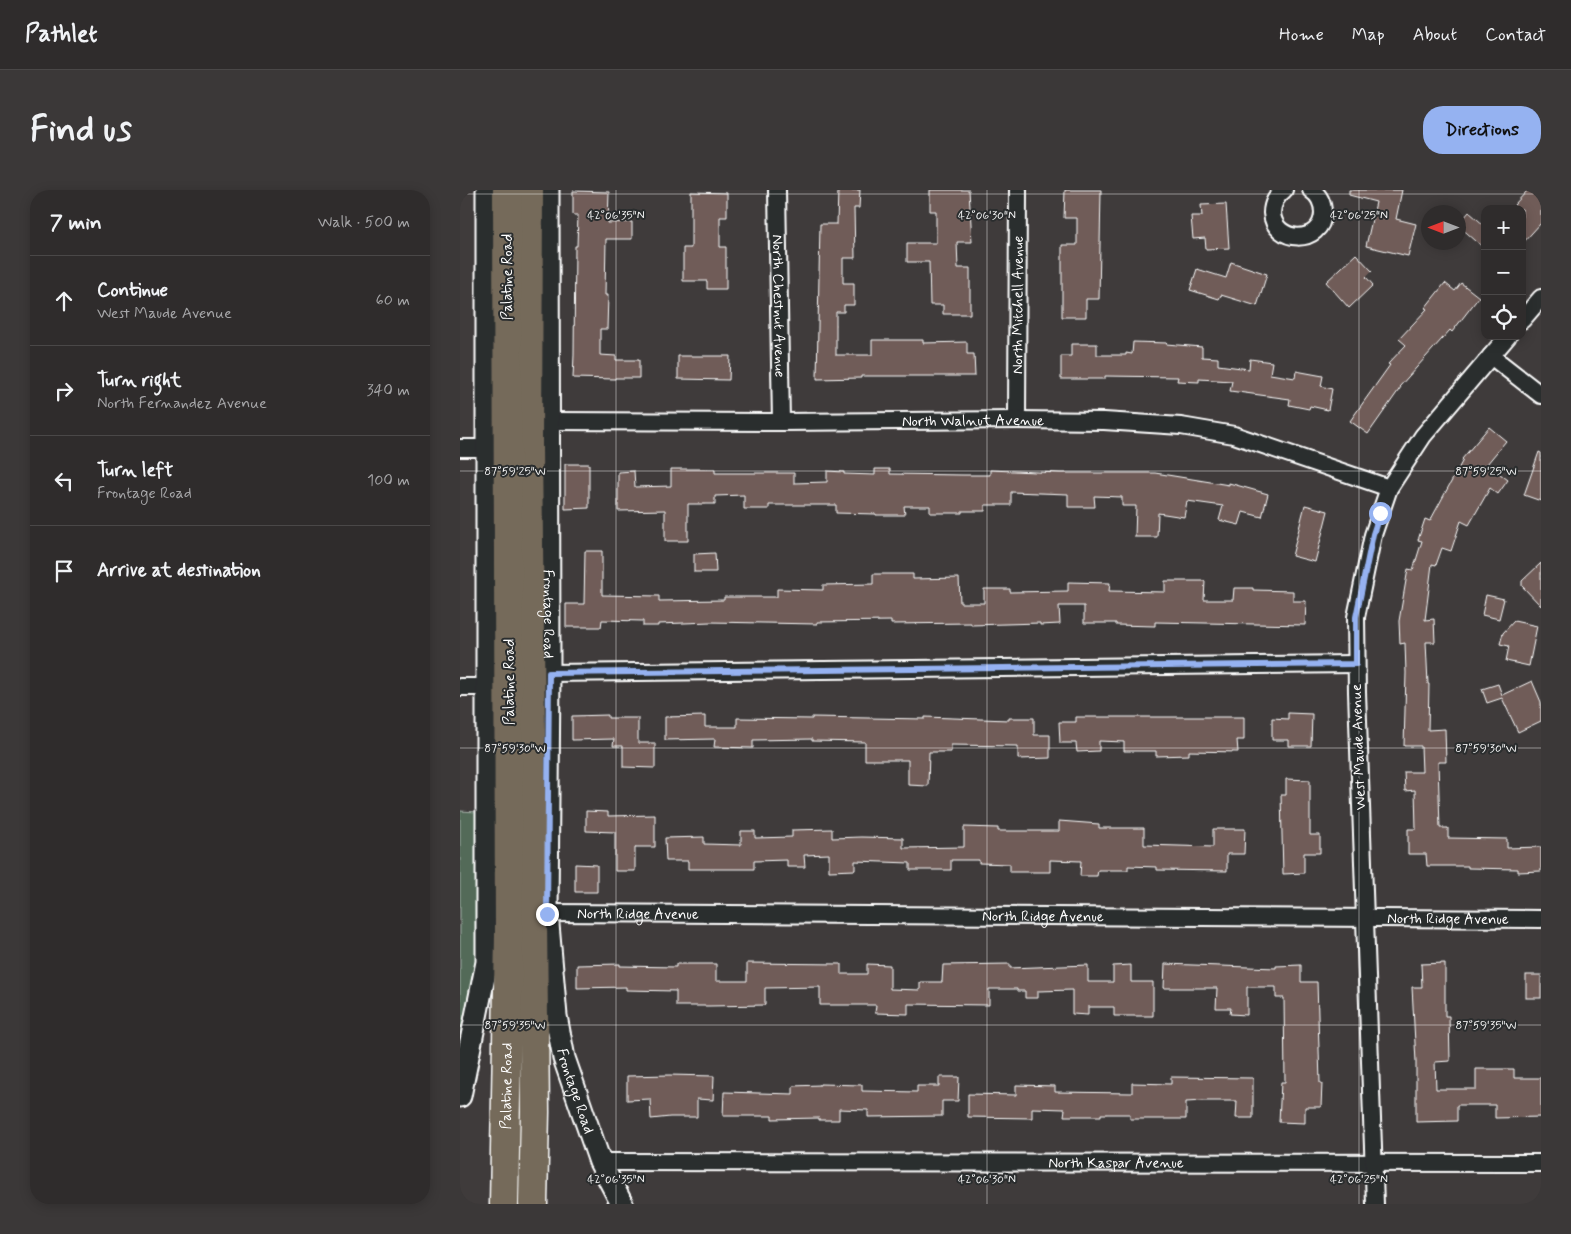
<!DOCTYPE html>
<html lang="en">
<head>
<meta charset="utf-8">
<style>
	body { margin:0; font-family:Mynerve,sans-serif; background:#3b3838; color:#f1f3f6 }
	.controls { position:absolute; right:15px; top:15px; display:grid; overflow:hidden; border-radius:10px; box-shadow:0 2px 12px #0003 }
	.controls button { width:45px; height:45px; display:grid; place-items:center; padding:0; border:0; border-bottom:1px solid #4a4848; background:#2f2c2c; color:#f1f3f6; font:25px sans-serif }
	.compass { position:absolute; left:961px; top:15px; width:45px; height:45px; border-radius:50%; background:#2f2c2c; box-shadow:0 2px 12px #0003; rotate:270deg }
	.stop { position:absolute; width:15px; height:15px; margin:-11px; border:4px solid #95b2f1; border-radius:50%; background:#fff }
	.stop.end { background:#95b2f1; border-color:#fff; box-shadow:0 1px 5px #0008 }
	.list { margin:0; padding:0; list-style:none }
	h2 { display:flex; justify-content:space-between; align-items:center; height:65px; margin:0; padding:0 20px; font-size:21px }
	h2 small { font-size:16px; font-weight:400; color:#a7a7a9 }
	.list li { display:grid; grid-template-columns:32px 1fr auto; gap:15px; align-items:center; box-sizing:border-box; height:90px; padding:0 20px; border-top:1px solid #4a4848 }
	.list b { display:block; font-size:19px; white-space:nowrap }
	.list p { margin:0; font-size:16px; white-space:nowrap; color:#a7a7a9 }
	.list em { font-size:16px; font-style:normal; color:#a7a7a9 }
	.icon { flex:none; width:28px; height:28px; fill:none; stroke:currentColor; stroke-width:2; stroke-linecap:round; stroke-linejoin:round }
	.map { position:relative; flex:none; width:1081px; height:1014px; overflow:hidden; border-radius:20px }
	header { display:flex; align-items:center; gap:30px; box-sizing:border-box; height:70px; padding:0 25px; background:#2f2c2c; border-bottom:1px solid #4a4848 }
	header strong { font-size:24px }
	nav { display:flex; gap:28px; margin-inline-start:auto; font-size:18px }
	.intro { display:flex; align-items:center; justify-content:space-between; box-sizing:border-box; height:120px; padding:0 30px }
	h1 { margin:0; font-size:35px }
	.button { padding:12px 22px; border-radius:20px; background:#95b2f1; color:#111; font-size:18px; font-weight:700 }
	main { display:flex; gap:30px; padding:0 30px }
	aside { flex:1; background:#2f2c2c; border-radius:20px; box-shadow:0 2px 12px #0003 }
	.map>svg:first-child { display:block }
	.green { fill:#526a58; stroke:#a8b4ac }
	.building { fill:#6f5c58; stroke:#fff }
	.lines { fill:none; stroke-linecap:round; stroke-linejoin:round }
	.minor-casing { stroke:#fff; stroke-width:20 }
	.tertiary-casing { stroke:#fff; stroke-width:25 }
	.trunk-casing { stroke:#fff; stroke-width:31 }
	.minor { stroke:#2a2d2e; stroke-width:16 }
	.tertiary { stroke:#2a2d2e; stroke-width:21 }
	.trunk { stroke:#746a5a; stroke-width:28 }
	.route { stroke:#95b2f1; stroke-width:6 }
	.ticks { fill:none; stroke:#fff; stroke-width:1; stroke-opacity:0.45 }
	.labels { text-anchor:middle; stroke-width:4; stroke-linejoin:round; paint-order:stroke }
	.street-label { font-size:15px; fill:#fff; stroke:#2a2d2e }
	.ticks-label { font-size:12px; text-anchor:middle; fill:#fff; stroke:#2a2d2e; stroke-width:4; stroke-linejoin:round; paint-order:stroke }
</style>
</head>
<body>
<header>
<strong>Pathlet</strong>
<nav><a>Home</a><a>Map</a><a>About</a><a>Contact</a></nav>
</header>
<div class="intro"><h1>Find us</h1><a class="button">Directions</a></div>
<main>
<aside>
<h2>7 min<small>Walk · 500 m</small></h2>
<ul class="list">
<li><svg class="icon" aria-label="ahead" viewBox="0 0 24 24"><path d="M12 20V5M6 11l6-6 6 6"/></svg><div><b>Continue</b><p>West Maude Avenue</p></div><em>60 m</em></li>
<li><svg class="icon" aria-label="right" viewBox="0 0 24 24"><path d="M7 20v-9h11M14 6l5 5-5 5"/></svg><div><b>Turn right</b><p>North Fernandez Avenue</p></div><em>340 m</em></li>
<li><svg class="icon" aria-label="left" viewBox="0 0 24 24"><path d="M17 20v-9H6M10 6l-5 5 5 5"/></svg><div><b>Turn left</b><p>Frontage Road</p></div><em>100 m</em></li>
<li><svg class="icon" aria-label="arrive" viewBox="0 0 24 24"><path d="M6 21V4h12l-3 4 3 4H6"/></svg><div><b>Arrive at destination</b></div></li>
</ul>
</aside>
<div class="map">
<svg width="1081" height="1014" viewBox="0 0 1081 1014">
	<rect width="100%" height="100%" fill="#3f3b3b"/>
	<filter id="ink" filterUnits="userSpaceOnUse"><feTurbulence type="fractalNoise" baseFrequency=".02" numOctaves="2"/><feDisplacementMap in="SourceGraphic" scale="10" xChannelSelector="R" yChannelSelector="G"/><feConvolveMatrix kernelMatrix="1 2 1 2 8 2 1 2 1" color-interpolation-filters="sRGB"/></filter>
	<g filter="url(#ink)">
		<polygon class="green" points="0,621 17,622 19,768 0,867"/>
		<g class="building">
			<polygon points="378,0 400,0 399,18 394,18 395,68 383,68 383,93 394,93 394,115 384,115 384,122 376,122 376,165 412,165 412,150 463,150 463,153 507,152 507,164 514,164 515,186 401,186 401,188 357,189 360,34 377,34"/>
			<polygon points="470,0 509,0 512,52 497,52 498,78 510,78 510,124 483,124 483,115 470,115 469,72 447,72 447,53 476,53 476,21 470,21"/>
			<polygon points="605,0 641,0 639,109 626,109 626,127 602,127 602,55 617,55 617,28 604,28"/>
			<polygon points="889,0 942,0 936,29 956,34 948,66 906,56 916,12 889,5"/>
			<polygon points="1068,0 1070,0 1081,10 1081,33 1062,54 1062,19 1058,19 1054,15"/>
			<polygon points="113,1 149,2 148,33 172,32 172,49 146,49 145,105 148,105 147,139 140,139 140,165 156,166 156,170 179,170 179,188 155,188 155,189 113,188 114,165 115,56 117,56 118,25 113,25"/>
			<polygon points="231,2 267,3 267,27 260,27 260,57 266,57 266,99 247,99 247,91 223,91 223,58 231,58"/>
			<polygon points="766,14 769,58 746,59 745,48 733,49 731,26 742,26 741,15"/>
			<polygon points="1009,22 1025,36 1025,59 998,35"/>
			<polygon points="896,64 912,81 906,87 913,95 889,118 866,92"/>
			<polygon points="771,72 807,84 797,116 761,105 759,109 730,100 737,79 766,88"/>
			<polygon points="985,93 995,101 1001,93 1019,107 992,142 990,140 940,196 941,197 908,244 890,231 930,175 928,174 946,155 939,149 967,119 965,118"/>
			<polygon points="673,152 707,153 706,154 742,157 742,167 758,168 758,175 789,179 790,169 812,172 810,184 835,188 836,181 863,186 861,196 872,199 868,220 850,216 849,219 829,215 830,209 770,201 772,191 739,189 739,192 717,191 718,187 645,186 645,189 601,189 601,166 611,166 611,154 637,154 637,165 666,165 666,163 672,164"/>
			<polygon points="218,166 270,166 269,190 218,189"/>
			<polygon points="1029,237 1046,251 1027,274 1048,290 1038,304 1030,298 1009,335 1001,331 991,361 982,358 976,375 972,374 965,430 974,429 975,452 966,452 968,494 969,494 968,540 985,539 986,572 978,572 980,638 988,638 988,648 1047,649 1047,658 1081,657 1081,681 1058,682 1058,679 1008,678 1008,676 967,676 966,664 948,664 948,639 956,639 955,600 945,601 944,582 962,582 961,556 944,556 946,483 945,453 940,454 939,431 948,379 953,380 962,351 958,350 965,329 970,331 1003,270 1002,269"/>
			<polygon points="1079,262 1081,263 1081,311 1064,305"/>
			<polygon points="105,274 129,274 129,318 105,319"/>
			<polygon points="211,279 255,279 255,283 334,283 334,293 367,292 367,281 384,282 384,284 415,285 415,279 430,279 430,284 503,285 530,285 530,280 600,283 695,283 769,295 769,293 808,304 802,327 783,322 779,335 759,330 763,316 727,311 724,327 698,323 697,347 675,347 676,316 662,316 662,307 634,306 635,317 608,317 608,304 551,302 551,315 525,315 525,321 502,321 502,323 470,323 470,316 444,316 445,325 416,325 416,324 376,323 376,315 309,315 309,319 284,319 284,305 255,306 255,314 228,314 228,351 205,351 205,320 158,321 158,282 174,281 175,297 211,296"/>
			<polygon points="845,315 868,321 855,372 832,366"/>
			<polygon points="125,361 142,361 142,405 199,406 199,411 264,410 264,407 317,407 317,399 363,400 363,395 413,394 413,384 453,384 453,389 499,388 500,413 524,413 524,399 550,399 550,402 608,401 608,392 650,393 649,401 705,402 705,391 745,391 744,410 773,410 774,398 793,398 793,400 833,401 833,411 846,411 845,435 695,432 695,436 656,435 656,433 624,433 624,416 599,416 600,434 580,435 580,433 511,435 511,433 431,434 431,431 357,432 357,434 250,432 198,434 198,436 183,436 183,431 142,430 141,437 106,437 106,414 124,414"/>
			<polygon points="255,363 256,382 234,382 234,364"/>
			<polygon points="1081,373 1081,416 1062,396 1062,391"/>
			<polygon points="1026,405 1044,409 1039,429 1022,425"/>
			<polygon points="1054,431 1077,436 1069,476 1046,471 1049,456 1040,454 1043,443"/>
			<polygon points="1072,491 1081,512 1081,531 1058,542 1042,508 1027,513 1022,499 1038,494 1042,505"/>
			<polygon points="828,523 852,524 851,556 829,556 829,550 812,550 812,528 828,529"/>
			<polygon points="148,525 148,528 178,528 178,553 195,553 195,578 163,577 163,556 153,556 154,549 112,550 112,526"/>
			<polygon points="245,526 245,537 277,537 277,528 352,529 352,527 465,529 465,527 549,530 549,528 574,528 574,545 590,545 590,568 558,569 558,556 491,555 491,562 469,562 468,596 448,595 448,570 405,570 405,552 352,551 352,549 293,550 293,558 254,557 255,549 205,550 205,527"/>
			<polygon points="616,527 784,527 784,550 777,550 778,562 729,561 729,565 696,566 696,561 664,561 664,552 639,551 639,561 617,562 616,553 600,553 599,532 616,532"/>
			<polygon points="826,589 850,590 850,645 860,645 860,663 844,663 844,683 823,684 821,605 826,605"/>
			<polygon points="126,621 148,622 148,626 195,625 195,657 175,657 175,681 155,681 155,642 126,641"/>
			<polygon points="599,631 639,634 639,638 684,638 684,655 753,657 753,639 785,639 784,664 767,664 767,681 697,680 697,677 668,676 668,680 638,680 637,686 620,686 621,671 590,670 590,682 550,682 550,674 519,673 519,670 491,670 491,680 450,680 450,673 395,671 395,680 369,681 369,664 344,665 345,677 327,677 327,670 294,671 294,679 228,679 228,671 206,671 205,648 244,647 244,654 281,655 281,641 295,641 295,648 332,647 332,640 372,639 372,648 401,647 443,648 443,658 504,657 504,637 538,638 538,641 599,641"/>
			<polygon points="115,674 137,675 137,702 115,702"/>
			<polygon points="287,773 381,774 381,784 407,784 407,774 430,775 430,799 460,800 460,792 482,792 483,775 550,774 550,778 628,775 628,792 653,792 653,776 671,775 671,792 693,792 693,826 654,826 654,817 628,817 628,825 612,824 612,800 578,801 578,808 565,808 565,801 557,801 557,799 529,799 529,815 448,814 448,824 415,823 416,815 360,815 360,797 305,798 305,815 249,816 216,816 216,801 166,800 166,797 117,798 117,775 160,774 160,776 216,777 216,774 256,774 256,791 287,791"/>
			<polygon points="985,773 985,826 989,826 990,871 975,872 976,899 1016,899 1016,879 1054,879 1054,888 1081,888 1081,927 1035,928 1035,915 997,915 997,931 956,932 956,872 952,797 962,797 961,774"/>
			<polygon points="705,774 816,778 816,776 841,775 841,792 857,792 860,893 862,893 861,917 845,917 845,933 819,932 821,892 825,892 824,808 816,808 816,797 787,797 787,825 770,824 771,818 756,818 757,798 704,798"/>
			<rect x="1066" y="785" width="15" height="23"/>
			<polygon points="209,885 254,886 253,910 237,909 237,927 210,927 191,929 190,909 167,910 167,886"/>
			<polygon points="479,887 499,887 498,911 482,911 482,926 408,927 408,920 379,919 379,930 359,930 359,928 312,929 312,926 263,926 264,902 333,904 333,896 360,895 360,894 402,895 402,901 457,902 457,896 479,896"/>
			<polygon points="711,887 793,888 793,928 776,928 777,911 743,911 726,912 726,929 670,929 670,924 641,924 641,926 604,926 605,919 572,918 572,928 508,927 508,904 556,905 556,895 595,896 595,902 672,903 672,893 711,894"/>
		</g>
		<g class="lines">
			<defs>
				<g id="minor">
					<path id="s1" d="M317,0L321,232"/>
					<path d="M824,0C817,5 812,14 812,23C814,54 862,55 863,23C863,13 859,5 851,0"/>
					<polyline points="1062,130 1081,108"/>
					<polyline points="1031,166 1081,205"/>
					<path id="s2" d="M557,230L558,0"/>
					<path id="s3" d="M88,231L321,232L557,230L644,231L721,236L774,245L929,298"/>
					<polyline points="0,258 27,258"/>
					<polyline points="89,483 896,474"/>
					<polyline points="0,497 26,497"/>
					<path id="s4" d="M87,723L1081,729"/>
					<path id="s5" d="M140,972L1081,973"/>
					<polyline points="915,1014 897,502 896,427 913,345 929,298 963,246 1048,146"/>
				</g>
				<g id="tertiary">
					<path id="s6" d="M88,0L89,483L87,723L96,826L104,868L140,972L162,1014"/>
					<polyline points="0,906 27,772 27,0"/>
				</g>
				<g id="trunk">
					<polyline points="69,0 68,257 75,922 73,1014"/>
					<path id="s7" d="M44,1014L49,745L47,0"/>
				</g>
			</defs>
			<use href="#minor" class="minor-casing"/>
			<use href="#tertiary" class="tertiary-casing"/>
			<use href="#trunk" class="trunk-casing"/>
			<use href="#minor" class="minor"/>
			<use href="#tertiary" class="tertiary"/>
			<use href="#trunk" class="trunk"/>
		</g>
	</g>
	<g class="lines" filter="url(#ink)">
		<polyline class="route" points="87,724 89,483 896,474 896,427 913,344 920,323"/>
	</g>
	<path class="ticks" d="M156,0V1014M527,0V1014M899,0V1014M0,4H1081M0,281H1081M0,558H1081M0,835H1081"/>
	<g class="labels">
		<g class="street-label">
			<text transform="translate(47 87) rotate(-90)" y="5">Palatine Road</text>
			<text dy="5" stroke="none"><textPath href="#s2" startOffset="115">North Mitchell Avenue</textPath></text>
			<text dy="5" stroke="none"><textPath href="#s1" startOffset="116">North Chestnut Avenue</textPath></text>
			<text dy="5" stroke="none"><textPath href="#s3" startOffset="425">North Walnut Avenue</textPath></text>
			<text dy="5" stroke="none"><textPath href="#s6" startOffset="424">Frontage Road</textPath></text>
			<text transform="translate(49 492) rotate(-90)" y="5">Palatine Road</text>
			<text transform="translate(898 557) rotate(-92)" y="5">West Maude Avenue</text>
			<text dy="5" stroke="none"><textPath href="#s4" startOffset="91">North Ridge Avenue</textPath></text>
			<text dy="5" stroke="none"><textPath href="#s4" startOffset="496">North Ridge Avenue</textPath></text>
			<text dy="5" stroke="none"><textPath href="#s4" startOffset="901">North Ridge Avenue</textPath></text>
			<text dy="5" stroke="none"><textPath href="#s7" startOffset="118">Palatine Road</textPath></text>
			<text dy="5" stroke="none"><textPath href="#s6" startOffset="904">Frontage Road</textPath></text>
			<text dy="5" stroke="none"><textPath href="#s5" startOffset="516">North Kaspar Avenue</textPath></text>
		</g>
	</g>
	<g class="ticks-label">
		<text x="156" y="29">42°06'35"N</text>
		<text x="527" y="29">42°06'30"N</text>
		<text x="899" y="29">42°06'25"N</text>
		<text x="1026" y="285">87°59'25"W</text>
		<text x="55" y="285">87°59'25"W</text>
		<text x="1026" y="562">87°59'30"W</text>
		<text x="55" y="562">87°59'30"W</text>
		<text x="55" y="839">87°59'35"W</text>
		<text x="1026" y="839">87°59'35"W</text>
		<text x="156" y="993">42°06'35"N</text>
		<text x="527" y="993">42°06'30"N</text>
		<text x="899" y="993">42°06'25"N</text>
	</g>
</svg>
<div class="controls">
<button>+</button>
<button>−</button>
<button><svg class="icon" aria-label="locate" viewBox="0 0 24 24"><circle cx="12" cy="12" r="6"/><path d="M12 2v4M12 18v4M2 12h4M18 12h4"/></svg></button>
</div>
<svg class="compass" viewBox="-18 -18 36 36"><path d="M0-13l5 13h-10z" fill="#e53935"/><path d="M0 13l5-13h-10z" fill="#a7a7a9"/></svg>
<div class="stop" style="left:920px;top:323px"></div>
<div class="stop end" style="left:87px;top:724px"></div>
</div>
</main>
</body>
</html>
